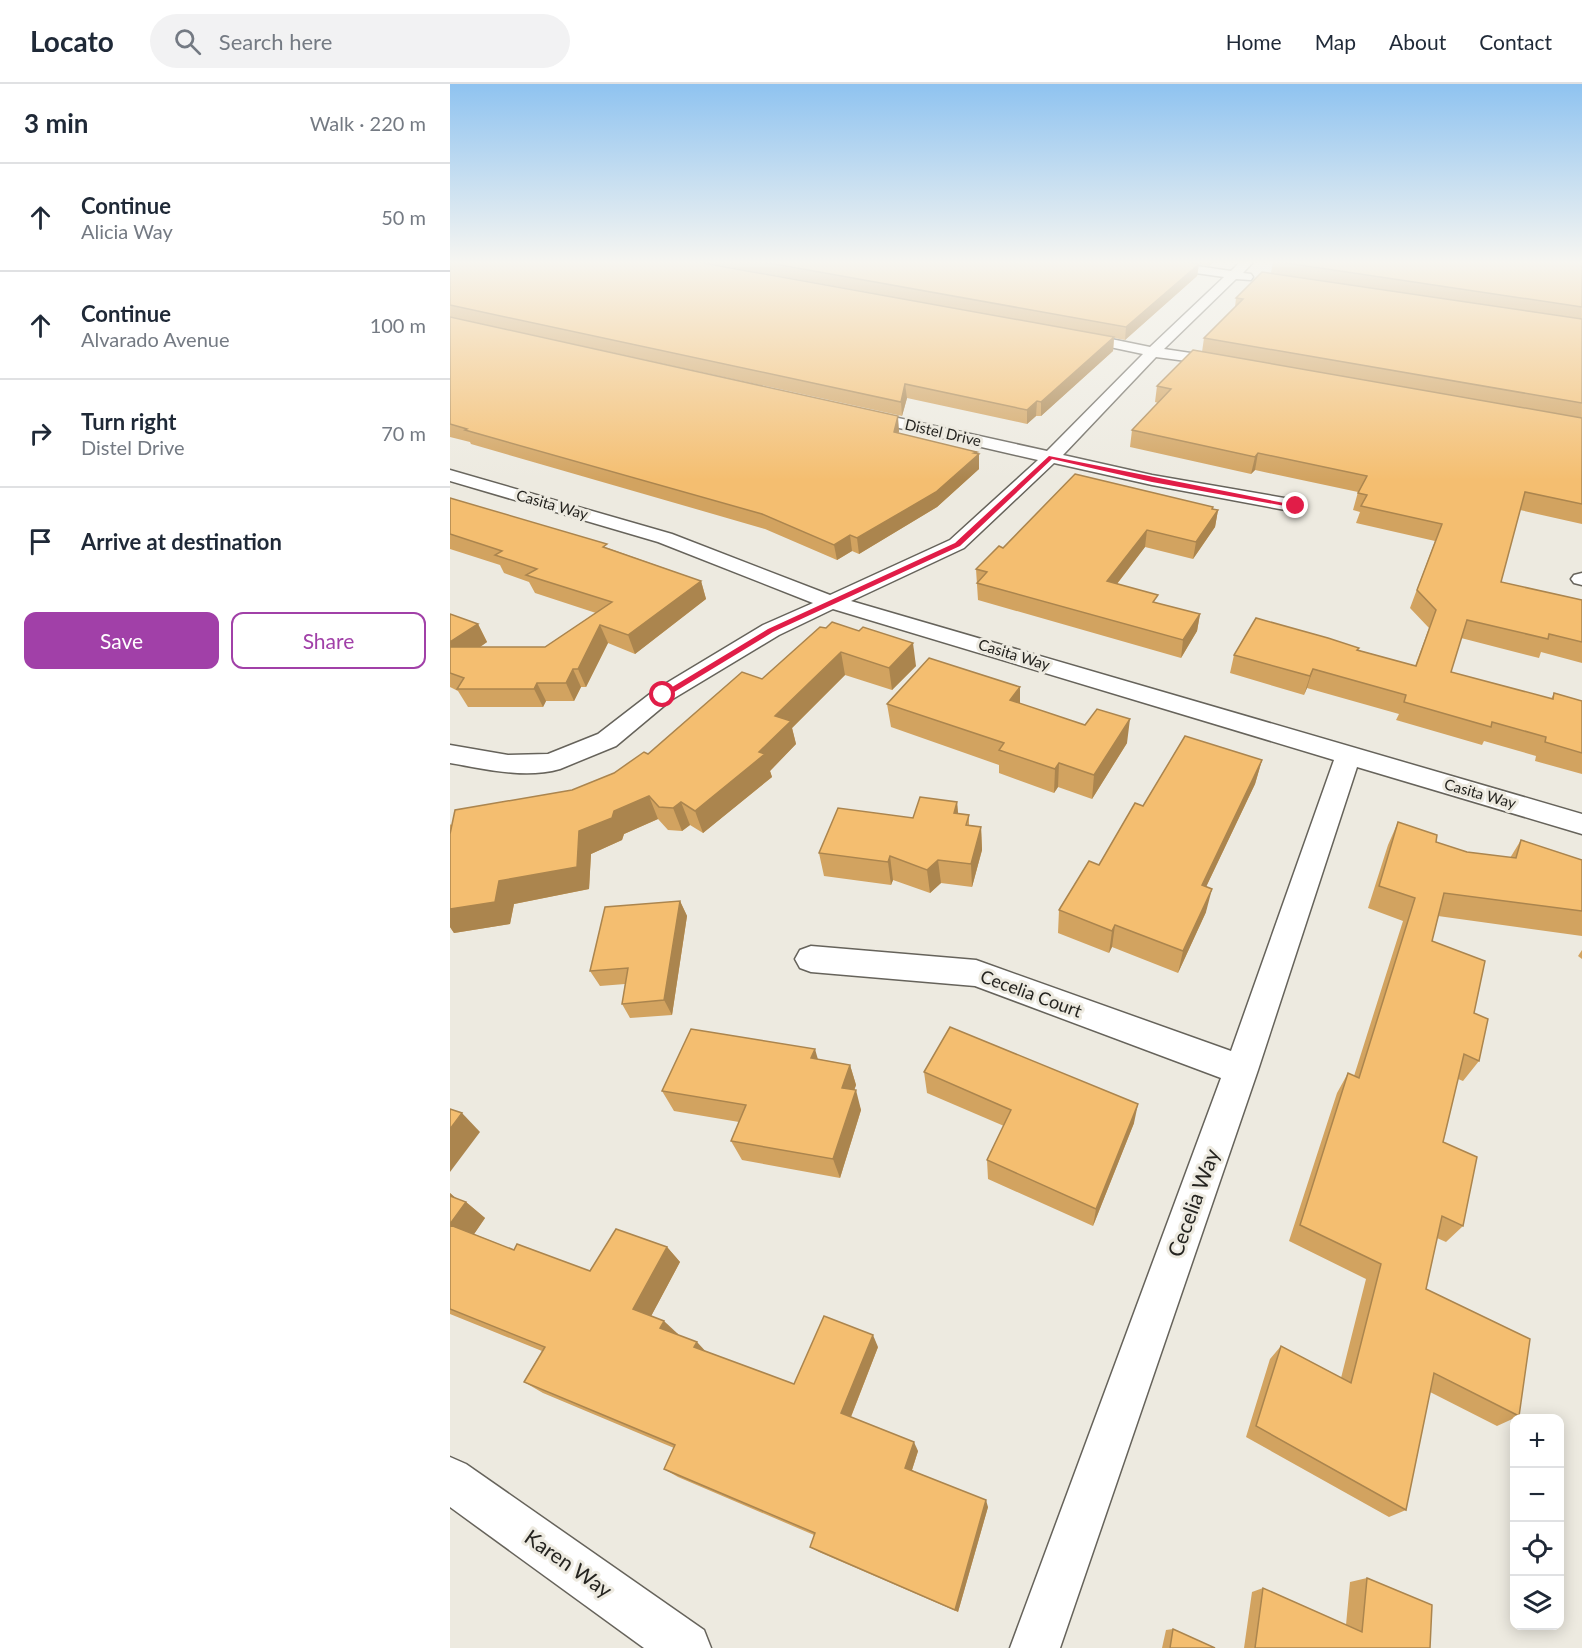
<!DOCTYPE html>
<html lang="en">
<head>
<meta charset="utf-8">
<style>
	body { margin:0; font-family:Lato,sans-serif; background:#f2f2f3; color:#1f2937 }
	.controls { position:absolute; right:18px; bottom:18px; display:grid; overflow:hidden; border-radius:12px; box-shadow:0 3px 15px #0003 }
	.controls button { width:54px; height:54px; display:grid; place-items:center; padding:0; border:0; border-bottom:2px solid #e0e1e3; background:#fff; color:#1f2937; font:30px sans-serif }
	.stop { position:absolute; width:18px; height:18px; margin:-14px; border:4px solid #e11d48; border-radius:50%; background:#fff }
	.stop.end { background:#e11d48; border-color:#fff; box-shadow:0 2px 6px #0008 }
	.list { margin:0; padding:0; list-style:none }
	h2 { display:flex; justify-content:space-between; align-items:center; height:78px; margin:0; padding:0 24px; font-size:26px }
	h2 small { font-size:20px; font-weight:400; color:#747a83 }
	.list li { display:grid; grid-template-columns:39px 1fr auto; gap:18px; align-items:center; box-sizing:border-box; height:108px; padding:0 24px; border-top:2px solid #e0e1e3 }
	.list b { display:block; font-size:22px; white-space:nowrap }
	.list p { margin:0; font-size:20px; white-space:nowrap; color:#747a83 }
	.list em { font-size:20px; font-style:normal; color:#747a83 }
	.actions { display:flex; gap:12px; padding:18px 24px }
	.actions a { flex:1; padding:14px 0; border:2px solid #a140a8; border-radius:12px; text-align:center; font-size:21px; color:#a140a8 }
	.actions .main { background:#a140a8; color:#fff }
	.icon { flex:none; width:33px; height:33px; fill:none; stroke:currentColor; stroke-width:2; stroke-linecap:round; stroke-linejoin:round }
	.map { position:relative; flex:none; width:1132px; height:1564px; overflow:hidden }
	header { display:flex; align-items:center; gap:36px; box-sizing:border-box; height:84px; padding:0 30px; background:#fff; border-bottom:2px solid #e0e1e3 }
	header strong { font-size:28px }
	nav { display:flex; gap:33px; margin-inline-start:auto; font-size:21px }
	.search { width:420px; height:54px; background:#f2f2f3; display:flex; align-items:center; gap:15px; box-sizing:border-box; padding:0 21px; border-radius:33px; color:#747a83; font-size:22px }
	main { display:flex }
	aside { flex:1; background:#fff }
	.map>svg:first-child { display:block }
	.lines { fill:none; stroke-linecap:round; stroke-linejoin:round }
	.street-casing { stroke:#66635b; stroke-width:3 }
	.street { fill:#fff; fill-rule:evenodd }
	.wall { fill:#d2a360 }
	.shaded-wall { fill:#ab854e }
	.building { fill:#f4be70; stroke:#ab854e; stroke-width:1.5 }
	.route { fill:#e11d48 }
	.labels { text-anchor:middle; stroke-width:6; stroke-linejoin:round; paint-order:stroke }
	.far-street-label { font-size:15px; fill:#252420; stroke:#edeae0 }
	.street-label { font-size:18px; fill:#252420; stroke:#edeae0 }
	.near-street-label { font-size:21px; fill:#252420; stroke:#edeae0 }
</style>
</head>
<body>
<header>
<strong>Locato</strong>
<div class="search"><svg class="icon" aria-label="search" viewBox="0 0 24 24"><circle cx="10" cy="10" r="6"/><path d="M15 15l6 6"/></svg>Search here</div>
<nav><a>Home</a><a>Map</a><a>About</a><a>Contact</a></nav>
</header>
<main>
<aside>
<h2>3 min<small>Walk · 220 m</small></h2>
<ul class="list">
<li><svg class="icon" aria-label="ahead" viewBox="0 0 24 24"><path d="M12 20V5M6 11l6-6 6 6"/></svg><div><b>Continue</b><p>Alicia Way</p></div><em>50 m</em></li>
<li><svg class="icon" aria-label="ahead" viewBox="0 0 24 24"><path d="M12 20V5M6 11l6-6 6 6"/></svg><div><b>Continue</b><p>Alvarado Avenue</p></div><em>100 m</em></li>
<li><svg class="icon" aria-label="right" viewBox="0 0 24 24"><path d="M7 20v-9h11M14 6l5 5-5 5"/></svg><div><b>Turn right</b><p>Distel Drive</p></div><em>70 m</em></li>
<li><svg class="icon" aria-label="arrive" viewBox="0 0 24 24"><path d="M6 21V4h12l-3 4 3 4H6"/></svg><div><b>Arrive at destination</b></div></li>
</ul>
<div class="actions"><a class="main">Save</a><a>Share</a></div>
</aside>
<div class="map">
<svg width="1132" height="1564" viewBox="0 0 1132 1564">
	<rect width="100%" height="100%" fill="#edeae0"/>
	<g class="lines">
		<defs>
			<g id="street">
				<path d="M683,177H712L781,187L791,177H804L793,189L801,190L803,193L801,196L786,195L714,265L774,274L781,278L774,282L706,273L613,371L702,391L846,416L853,418L855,422L853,426L846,428L702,401L604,379L514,464L401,517L1132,730V750L907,683L808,986L610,1564H560L771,994L525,902L361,888L350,884L345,875L350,866L361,862L526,876L781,967L884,676L383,525L329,551L221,616L166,662L110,685C75,695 35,685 0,679V661L58,671L98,670L148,650L205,606L313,541L363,519L208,458L0,397V386L222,450L380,511L500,456L588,376L406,334L404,331L406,328L412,326L597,367L693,270L622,255L620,252L622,249L627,248L700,263L774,193L689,181Z"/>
				<polygon points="1132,489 1132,501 1124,499 1121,495 1124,491"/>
				<polygon points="0,1373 16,1380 254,1546 261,1564 194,1564 0,1423"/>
			</g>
		</defs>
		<use href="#street" class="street-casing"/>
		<use href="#street" class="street"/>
	</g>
	<g class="wall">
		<polygon points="0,177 422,209 245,177 765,177 759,182 749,180 747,192 675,256 664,254 663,267 591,332 586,332 577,340 457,314 452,332 27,239 449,347 448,349 529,370 529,385 487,423 409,470 402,467 387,476 315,445 21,360 20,358 0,353"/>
		<polygon points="823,177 1132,177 1132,440 1070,426 1051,498 1132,516 1132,579 1091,568 1089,574 1011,554 1001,588 1101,615 1104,609 1132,617 1132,690 1085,677 1086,672 1034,657 1032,661 946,636 949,630 857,604 854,611 780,589 784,571 908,566 965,582 979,544 960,524 985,457 906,439 910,428 903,426 908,408 805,386 801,390 680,363 682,346 708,319 705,318 707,302 752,268 754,254 785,223 786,214 821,189"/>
		<polygon points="0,414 158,464 251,497 256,515 185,570 158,559 136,603 131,603 124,617 96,617 93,623 18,623 8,607 0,603 0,530 28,540 37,558 30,563 95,563 146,529 85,509 79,498 54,489 50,481 0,465"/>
		<polygon points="763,425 768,426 765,443 743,475 695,463 667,500 707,519 750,530 747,547 731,574 528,516 526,485 553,464"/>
		<polygon points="370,543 466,582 442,606 395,591 342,644 346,660 320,687 322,693 253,749 240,741 232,747 218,746 208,735 174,750 172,756 141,770 139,805 64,820 60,840 4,849 0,843 0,740 2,742 122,706 164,689 198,670 312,595"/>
		<polygon points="437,620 570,620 677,659 642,715 608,703 604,709 549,689 549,681 441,643"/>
		<polygon points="812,676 805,700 756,803 756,828 728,889 662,863 659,869 608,849 609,826 649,781 693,722"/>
		<polygon points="507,718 508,730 519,731 519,741 531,743 532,766 522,803 491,799 480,809 443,796 441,801 374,792 369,769"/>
		<polygon points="948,738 986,758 1017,768 1060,774 1071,756 1132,776 1132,852 988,832 982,857 1024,929 1029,977 1013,997 1008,995 993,1058 1013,1142 996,1158 987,1154 976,1205 1069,1332 1047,1342 980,1308 956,1426 939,1433 796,1353 820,1275 831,1262 891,1294 916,1195 839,1157 887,1009 898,989 904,992 953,837 918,824 938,761"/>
		<polygon points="230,817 237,832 222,931 180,934 172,920 175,900 150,902 140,887"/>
		<polygon points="1132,866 1132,875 1128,872"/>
		<polygon points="368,975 400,981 406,1001 404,1006 411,1026 390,1094 292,1076 281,1057 289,1038 224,1027 212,1007"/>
		<polygon points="474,988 684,1039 643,1142 538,1095 537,1076 554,1042 477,1009"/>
		<polygon points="0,1109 6,1115 16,1118 35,1134 24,1150 64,1166 140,1187 217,1163 230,1178 201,1232 228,1250 227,1251 256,1268 344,1300 428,1263 401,1333 468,1367 462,1386 538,1423 508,1528 369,1468 360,1463 364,1451 228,1393 214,1385 224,1364 93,1309 74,1298 92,1267 0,1230"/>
		<polygon points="917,1494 980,1564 794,1564 802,1508 813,1504 896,1541 900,1498"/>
		<polygon points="723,1545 765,1564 712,1564 716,1546"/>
	</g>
	<g class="shaded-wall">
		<polygon points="760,177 765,177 759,182"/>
		<polygon points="749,180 747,192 675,256 676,243"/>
		<polygon points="664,253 663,267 591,332 591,318"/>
		<polygon points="455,300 457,314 452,332 451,318"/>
		<polygon points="587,317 586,332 577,340 577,326"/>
		<polygon points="448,332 449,347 445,362 444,348"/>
		<polygon points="527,368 527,372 529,370 529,385 487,423 409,470 407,454"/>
		<polygon points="808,369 805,386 801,390 805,373"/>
		<polygon points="763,423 761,437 768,426 765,443 743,475 746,458"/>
		<polygon points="697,446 695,463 656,514 657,497"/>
		<polygon points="400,451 402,467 387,476 384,461"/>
		<polygon points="251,497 256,515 185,570 178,551"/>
		<polygon points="750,530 747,547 731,574 733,556"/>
		<polygon points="28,540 37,558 3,582 0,577 0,558"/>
		<polygon points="150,541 158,559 136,603 128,585"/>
		<polygon points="463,559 466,582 442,606 439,584"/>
		<polygon points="391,568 395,591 342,644 346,660 320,687 322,693 253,749 245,727 309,668 325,632"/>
		<polygon points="123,585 131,603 124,617 116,599"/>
		<polygon points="863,585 857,604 854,611 860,592"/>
		<polygon points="87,599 96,617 93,623 84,605"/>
		<polygon points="570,603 570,627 560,616"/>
		<polygon points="680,635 677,659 642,715 644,691"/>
		<polygon points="812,676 805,700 746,824 752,801"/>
		<polygon points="609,679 608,703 604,709 605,685"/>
		<polygon points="199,712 208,735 174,750 172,756 141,770 139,805 64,820 60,840 4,849 0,843 0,825 49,797 129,747 164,727"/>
		<polygon points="231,718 240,741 232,747 223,724"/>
		<polygon points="507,718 509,741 504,729"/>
		<polygon points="531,743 532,766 522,803 521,780"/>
		<polygon points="440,772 443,796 441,801 438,778"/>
		<polygon points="488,776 491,799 480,809 477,786"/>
		<polygon points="762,805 756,828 728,889 733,867"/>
		<polygon points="230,817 237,832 222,931 214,916"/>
		<polygon points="665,841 662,863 659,869 662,847"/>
		<polygon points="365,965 371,986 361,974"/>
		<polygon points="400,981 406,1001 398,1024 392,1004"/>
		<polygon points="406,1006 411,1026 390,1094 383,1075"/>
		<polygon points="688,1020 684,1039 643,1142 646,1125"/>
		<polygon points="12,1029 30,1048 0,1088 0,1045"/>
		<polygon points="0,1109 14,1121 16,1118 35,1134 20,1156 0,1141"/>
		<polygon points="217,1163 230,1178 198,1238 183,1225"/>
		<polygon points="214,1237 228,1250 224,1257 210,1244"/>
		<polygon points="423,1251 428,1263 398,1340 391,1329"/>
		<polygon points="247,1258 259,1271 244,1263"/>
		<polygon points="464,1358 468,1367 460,1392 455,1384"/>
		<polygon points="536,1416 538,1423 508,1528 505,1526"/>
	</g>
	<g class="building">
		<polygon points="0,177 242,177 664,253 591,318 587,317 577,326 455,300 451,318 0,221"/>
		<polygon points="308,177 726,177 749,180 676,243"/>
		<polygon points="823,177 1132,177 1132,223"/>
		<polygon points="812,188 1132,235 1132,319 754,254 793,215 786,214"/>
		<polygon points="0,233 448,332 444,348 527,368 524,369 529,370 486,408 407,454 400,451 384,461 312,430 15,346 17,345 0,340"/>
		<polygon points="743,266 1132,334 1132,420 1075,408 1051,498 1132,516 1132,558 1099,550 1098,555 1017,536 1001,588 1103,615 1104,609 1132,617 1132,669 1095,658 1096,653 1042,638 1041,643 954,618 956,611 863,585 860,592 784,571 806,534 878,554 909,564 907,566 966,582 986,526 967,506 992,440 911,422 917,411 908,409 917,392 808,369 805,373 682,346 721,305 707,302"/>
		<polygon points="625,390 763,423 762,425 768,426 746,458 697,446 657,497 708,511 703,518 750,530 733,556 527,499 537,488 526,485 549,462 553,464"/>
		<polygon points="0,414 157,460 153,463 251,497 178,551 150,541 128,585 123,585 116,599 87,599 84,605 7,605 14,594 0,589 0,563 95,563 162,518 76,491 87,485 45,471 52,467 0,450"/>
		<polygon points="0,530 28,540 0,558"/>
		<polygon points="382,538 409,547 413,543 463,559 439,584 391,568 325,632 341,637 309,668 315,670 245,727 231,718 223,724 209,723 199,712 164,727 162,734 129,747 127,783 49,797 45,818 0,825 0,750 5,726 122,706 164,689 194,668 198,670 292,588 312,595 370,543 376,544"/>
		<polygon points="479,574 570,603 560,616 635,641 647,625 680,635 644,691 609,679 605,685 549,666 554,659 437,620"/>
		<polygon points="735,652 812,676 752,801 762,805 733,867 665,841 662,847 609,826 639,777 649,781 685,719 693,722"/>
		<polygon points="470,713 507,718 504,729 519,731 516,741 531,743 521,780 488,776 477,786 440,772 438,778 369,769 388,724 463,734"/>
		<polygon points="948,738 987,751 986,758 1017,768 1066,774 1071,756 1132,776 1132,827 994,809 982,857 1035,877 1024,929 1038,935 1029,977 1014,970 993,1058 1027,1073 1013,1142 992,1132 976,1205 1080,1255 1069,1332 984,1289 956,1426 806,1342 831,1262 901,1299 931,1180 850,1141 898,989 909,994 965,814 929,802"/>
		<polygon points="230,817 214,916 172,920 178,884 140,887 155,823"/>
		<polygon points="500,943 688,1020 646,1125 537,1076 561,1026 474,988"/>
		<polygon points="241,945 365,965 361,974 400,981 392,1004 406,1006 383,1075 281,1057 296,1021 212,1007"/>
		<polygon points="0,1025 12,1029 0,1045"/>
		<polygon points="0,1112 16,1118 0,1140"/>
		<polygon points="0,1141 64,1166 67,1160 140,1187 166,1145 217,1163 183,1225 214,1237 210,1244 247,1258 244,1263 344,1300 374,1232 423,1251 391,1329 464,1358 455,1384 536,1416 505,1526 360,1463 365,1449 214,1385 225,1361 74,1298 95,1263 0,1225"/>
		<polygon points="917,1494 982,1521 980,1564 805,1564 813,1504 912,1548"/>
		<polygon points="723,1545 765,1564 720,1564"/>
	</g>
	<linearGradient id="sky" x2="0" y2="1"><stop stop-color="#8fc3f0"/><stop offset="0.45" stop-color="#f7f6f1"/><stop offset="1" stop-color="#f7f6f1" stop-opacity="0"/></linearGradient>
	<rect width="1132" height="396" fill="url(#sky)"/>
	<polygon class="route" points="599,372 849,422 846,424 702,398 602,375 510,462 323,548 216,613 209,611 318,545 505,459"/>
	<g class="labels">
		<g class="far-street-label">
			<text transform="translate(493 349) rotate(13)" y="5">Distel Drive</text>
			<text transform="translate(102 421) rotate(16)" y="5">Casita Way</text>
			<text transform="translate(564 571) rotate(17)" y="5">Casita Way</text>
			<text transform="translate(1030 710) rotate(16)" y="5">Casita Way</text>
		</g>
		<g class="street-label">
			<text transform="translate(581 910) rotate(20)" y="6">Cecelia Court</text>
		</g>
		<g class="near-street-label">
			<text transform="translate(744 1119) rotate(-70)" y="7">Cecelia Way</text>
			<text transform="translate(118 1480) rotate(35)" y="7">Karen Way</text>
		</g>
	</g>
</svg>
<div class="controls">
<button>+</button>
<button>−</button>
<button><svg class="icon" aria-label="locate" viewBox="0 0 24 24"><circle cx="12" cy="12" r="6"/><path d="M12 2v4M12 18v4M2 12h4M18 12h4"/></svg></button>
<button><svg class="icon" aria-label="layers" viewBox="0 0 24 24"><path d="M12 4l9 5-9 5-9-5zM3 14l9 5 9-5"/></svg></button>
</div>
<div class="stop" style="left:213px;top:611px"></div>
<div class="stop end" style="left:846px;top:422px"></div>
</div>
</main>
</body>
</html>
